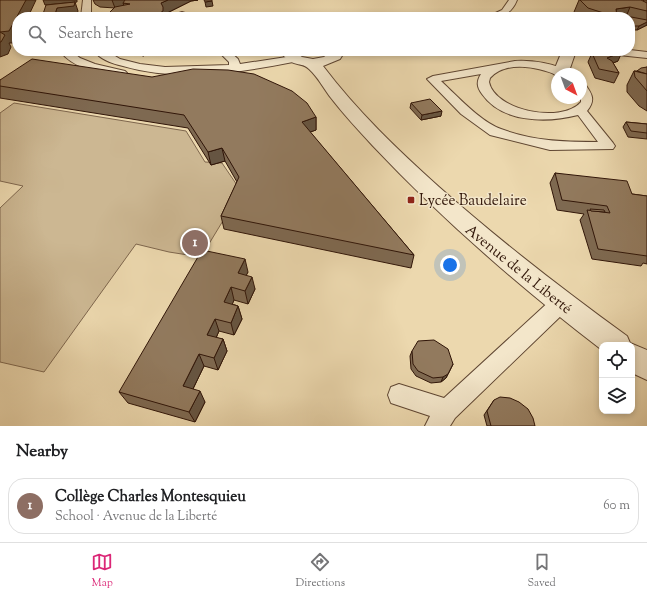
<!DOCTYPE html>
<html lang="en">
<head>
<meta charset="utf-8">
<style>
	body { margin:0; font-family:"Sorts Mill Goudy",serif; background:#f2f2f2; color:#202124 }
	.controls { position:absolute; right:12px; bottom:12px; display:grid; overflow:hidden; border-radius:8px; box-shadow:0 2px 6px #0003 }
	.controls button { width:36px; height:36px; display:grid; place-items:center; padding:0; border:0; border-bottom:1px solid #e0e0e0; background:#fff; color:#202124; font:20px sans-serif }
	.compass { position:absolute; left:551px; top:68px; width:36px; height:36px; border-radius:50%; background:#fff; box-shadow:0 2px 6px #0003; rotate:139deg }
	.you { position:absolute; left:450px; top:265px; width:14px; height:14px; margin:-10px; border:3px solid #fff; border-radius:50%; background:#1a73e8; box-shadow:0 0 0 6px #1a73e833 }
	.badge { display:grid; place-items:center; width:26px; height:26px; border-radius:50%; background:#db2777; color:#fff; font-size:13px; font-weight:700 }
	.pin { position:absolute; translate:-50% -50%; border:2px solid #fff; box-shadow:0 1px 4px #0006 }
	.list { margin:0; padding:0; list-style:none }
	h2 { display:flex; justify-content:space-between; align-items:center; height:52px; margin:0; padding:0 16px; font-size:17px }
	h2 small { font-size:13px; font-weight:400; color:#757577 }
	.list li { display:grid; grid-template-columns:26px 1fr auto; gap:12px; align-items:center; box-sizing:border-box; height:56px; margin:0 8px 8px; padding:0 8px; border:1px solid #e0e0e0; border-radius:16px }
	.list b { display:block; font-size:15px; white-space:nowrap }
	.list p { margin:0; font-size:13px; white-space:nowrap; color:#757577 }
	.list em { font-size:13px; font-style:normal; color:#757577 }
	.icon { flex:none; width:22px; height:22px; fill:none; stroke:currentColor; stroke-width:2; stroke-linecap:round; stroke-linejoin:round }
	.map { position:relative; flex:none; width:647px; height:426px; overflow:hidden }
	.search { position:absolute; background:#fff; box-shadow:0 2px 6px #0003; left:12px; right:12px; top:12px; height:44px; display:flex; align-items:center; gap:10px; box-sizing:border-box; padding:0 14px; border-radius:16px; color:#757577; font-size:15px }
	.sheet { height:116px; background:#fff }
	nav { display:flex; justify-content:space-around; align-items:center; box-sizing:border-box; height:56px; border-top:1px solid #e0e0e0; background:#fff; font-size:11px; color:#757577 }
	nav a { display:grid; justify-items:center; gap:2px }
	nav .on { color:#db2777 }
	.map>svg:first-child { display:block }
	.green { fill:#ccb792; stroke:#7e664d }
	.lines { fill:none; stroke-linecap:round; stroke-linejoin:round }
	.lane-casing { stroke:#5f4632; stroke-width:2 }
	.street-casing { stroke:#5f4632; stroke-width:2 }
	.lane { fill:#f3e6ca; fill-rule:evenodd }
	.street { fill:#f3e6ca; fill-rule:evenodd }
	.wall { fill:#7e6951; stroke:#301508 }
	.shaded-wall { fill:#665542; stroke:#301508 }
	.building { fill:#927a5e; stroke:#301508 }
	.poi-dot { fill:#8f2418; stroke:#f3e6ca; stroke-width:1.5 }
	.labels { text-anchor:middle; stroke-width:3; stroke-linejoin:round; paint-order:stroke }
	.poi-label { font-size:15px; fill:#301508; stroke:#f3e6ca; text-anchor:start }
	.street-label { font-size:15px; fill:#301508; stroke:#f3e6ca }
</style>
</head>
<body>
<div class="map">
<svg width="647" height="426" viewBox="0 0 647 426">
	<rect width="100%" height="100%" fill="#ecd8ae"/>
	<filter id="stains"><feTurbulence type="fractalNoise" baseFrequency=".005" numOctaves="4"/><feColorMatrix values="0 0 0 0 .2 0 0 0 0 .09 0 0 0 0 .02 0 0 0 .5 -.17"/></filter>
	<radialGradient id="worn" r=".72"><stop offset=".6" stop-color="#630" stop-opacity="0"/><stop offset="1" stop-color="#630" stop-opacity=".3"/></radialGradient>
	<polygon class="green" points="14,103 186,131 205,162 222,163 241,191 201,257 169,252 136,244 44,372 0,362 0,208 23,186 0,181 0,113"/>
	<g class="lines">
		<defs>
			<g id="lane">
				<polygon points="83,0 91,0 91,17 81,17"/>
				<path d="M509,0H517C511,15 502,17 487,17L502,10Z"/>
				<polygon points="182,12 185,13 188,17 178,17 179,13"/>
				<polygon points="630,50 647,52 647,58 609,54 604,51"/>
				<path d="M60,51H71L80,58L95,64L125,71L127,73L121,76C100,73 73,69 60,51Z"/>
				<path d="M94,51H107L120,59L140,64L165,67L229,65V62L218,51H229L238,59L240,64L293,56L298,59L293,62C238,73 178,82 123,66C113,64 100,59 94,51Z"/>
				<path d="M515,61C528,60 560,63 569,74H557V75C538,67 506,60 490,78L489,82C495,111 562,124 581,102V83L585,84C592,94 596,100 587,111L613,143L615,146L613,149L550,150L490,135L461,114L427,79L433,76ZM481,74C476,82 477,87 482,94C502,123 547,123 578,115L598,142C564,142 533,141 501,129C481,122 457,96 441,81Z"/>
				<polygon points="560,296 567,298 570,304 567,310 455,418 450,426 425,426 430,416 391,403 388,395 391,387 399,384 444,398 553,298"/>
			</g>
			<g id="street">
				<path d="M280,51H294L302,57L313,59L324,57L331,51H345L340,59L323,66C357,111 397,149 439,187C499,240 562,289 627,336L630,343L647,350V380L632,373V345H602V350C521,288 443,220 373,146C359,131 344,115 331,98C324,89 318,77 309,69C302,61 292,69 280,51Z"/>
				<polygon points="562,51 576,51 568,74 557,74 557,77 553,73"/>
			</g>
		</defs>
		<use href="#lane" class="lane-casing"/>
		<use href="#street" class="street-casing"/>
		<use href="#lane" class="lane"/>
		<use href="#street" class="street"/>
	</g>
	<g class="wall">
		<polygon points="93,0 198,0 191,1 165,14 166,17 111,17 110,16 115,8 100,7 95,4"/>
		<polygon points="579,0 644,1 643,0 647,0 647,25 637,30 630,30 630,17 578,17 574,12"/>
		<polygon points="132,51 155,51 143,56"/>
		<polygon points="592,53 618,61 613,63 619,73 614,83 595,78 588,62"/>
		<polygon points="647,67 647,111 639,106 627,92 627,85 634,71 637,71"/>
		<polygon points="0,80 316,117 316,130 310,132 414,255 411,268 224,229 221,216 237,182 225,161 211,165 188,128 0,98"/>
		<polygon points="411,103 441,116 421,120 410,108"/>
		<polygon points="626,122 647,124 647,139 628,137 623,127"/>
		<polygon points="555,173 632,194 647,196 647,264 643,263 641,266 592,259 580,220 584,214 557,210 550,183"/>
		<polygon points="248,272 246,275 255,289 248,304 234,300 232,304 238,306 242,319 234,335 219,331 216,338 223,339 227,351 218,370 204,366 193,389 205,402 195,422 128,403 119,392"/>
		<polygon points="412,351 453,364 446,378 441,382 431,383 416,376 411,369 410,356"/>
		<polygon points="494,400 535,426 487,426 484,415"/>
	</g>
	<g class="shaded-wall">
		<polygon points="26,0 36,0 28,17 17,17 17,39 15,43 9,43 11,47 8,54 0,57 0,32"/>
		<polygon points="43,0 77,0 77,2 45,5"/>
		<polygon points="112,0 135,0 130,4 123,3 124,6 115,8"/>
		<polygon points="168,0 198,0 191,1 165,14 166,17 151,17 151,16 161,3"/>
		<polygon points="212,1 213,6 206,7 205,2"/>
		<polygon points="75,2 78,11 77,14 60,16 60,17 54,17 57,8"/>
		<polygon points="630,7 626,17 616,17 616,9"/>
		<polygon points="647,22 647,25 637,30 639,26"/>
		<polygon points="141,51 155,51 143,56"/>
		<polygon points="622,52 618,61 603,67 607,58"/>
		<polygon points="442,111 441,116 421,120 422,115"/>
		<polygon points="316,117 316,130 302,135 302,122"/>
		<polygon points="222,148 225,161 211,165 208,152"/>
		<polygon points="245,259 248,272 241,286 238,273"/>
		<polygon points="252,277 255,289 248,304 245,291"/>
		<polygon points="231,287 234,300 228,315 224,302"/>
		<polygon points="238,306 242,319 234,335 231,323"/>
		<polygon points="215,319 219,331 212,347 207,335"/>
		<polygon points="223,339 227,351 218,370 214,358"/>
		<polygon points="199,354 204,366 189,397 183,386"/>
		<polygon points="453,364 446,378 441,382 443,377"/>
		<polygon points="200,391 205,402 195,422 189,412"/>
	</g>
	<g class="building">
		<polygon points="0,0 26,0 9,31 0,32"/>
		<polygon points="125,0 168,0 161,3 163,7 163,11 157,15 151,16 155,17 113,17 110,16 110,12 115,7 130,4 123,3"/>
		<polygon points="204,0 212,0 212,1 205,2"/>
		<polygon points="580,0 641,0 647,3 647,11 630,7 616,9 617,17 613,16 588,8"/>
		<polygon points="75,2 74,6 57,8 54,17 42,17 46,5"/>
		<polygon points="71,16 71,17 56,17"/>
		<polygon points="626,16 647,20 647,22 639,26 630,26 630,17 616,17"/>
		<polygon points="0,32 5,35 1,42 0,42"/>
		<polygon points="598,51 622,51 622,52 607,58 612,61 619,73 599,69 592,53"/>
		<polygon points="32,59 152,77 193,69 228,70 254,74 292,91 307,103 316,117 302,122 414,255 221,216 239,177 222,148 208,152 184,115 0,86 0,80"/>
		<polygon points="647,67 647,74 637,71 641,68"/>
		<polygon points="634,71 647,74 647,91 635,77"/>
		<polygon points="430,99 442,111 422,115 411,103"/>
		<polygon points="626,122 647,124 647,133 631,131"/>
		<polygon points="555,173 627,181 632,194 647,196 647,256 598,249 587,210 610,213 607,206 562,200"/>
		<polygon points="590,209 604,210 605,212 591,211"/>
		<polygon points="202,250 245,259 238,273 252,277 245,291 231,287 224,302 238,306 231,323 215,319 207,335 223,339 214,358 199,354 183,386 200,391 189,412 119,392"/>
		<polygon points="434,340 448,349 453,364 448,374 443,377 433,378 418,371 413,364 412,351 418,341"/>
		<polygon points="500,397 510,398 519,402 528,409 533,418 535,426 491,426 487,411 494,400"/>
	</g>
	<rect class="poi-dot" x="407" y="196" width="8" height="8" rx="2"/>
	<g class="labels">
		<g class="poi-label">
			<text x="419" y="205">Lycée Baudelaire</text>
		</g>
		<g class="street-label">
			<text transform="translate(519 269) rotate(39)" y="5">Avenue de la Liberté</text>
		</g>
	</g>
	<rect width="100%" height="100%" filter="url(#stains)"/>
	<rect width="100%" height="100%" fill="url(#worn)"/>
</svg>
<div class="controls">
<button><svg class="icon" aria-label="locate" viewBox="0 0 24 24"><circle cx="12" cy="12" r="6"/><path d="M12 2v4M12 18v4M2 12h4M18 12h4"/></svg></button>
<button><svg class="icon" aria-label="layers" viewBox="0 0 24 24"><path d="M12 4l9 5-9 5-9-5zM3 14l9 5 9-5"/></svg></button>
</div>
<svg class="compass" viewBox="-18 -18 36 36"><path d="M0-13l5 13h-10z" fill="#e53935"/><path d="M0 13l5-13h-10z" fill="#757577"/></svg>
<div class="you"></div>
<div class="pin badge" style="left:195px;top:243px;background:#8d6e63">1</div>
<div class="search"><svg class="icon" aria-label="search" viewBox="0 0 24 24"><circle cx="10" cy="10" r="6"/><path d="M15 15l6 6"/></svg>Search here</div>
</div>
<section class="sheet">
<h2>Nearby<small></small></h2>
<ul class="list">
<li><span class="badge" style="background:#8d6e63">1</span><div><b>Collège Charles Montesquieu</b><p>School · Avenue de la Liberté</p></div><em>60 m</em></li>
</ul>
</section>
<nav>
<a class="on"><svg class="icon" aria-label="map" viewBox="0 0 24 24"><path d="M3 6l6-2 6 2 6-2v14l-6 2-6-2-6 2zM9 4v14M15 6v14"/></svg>Map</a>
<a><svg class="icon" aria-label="directions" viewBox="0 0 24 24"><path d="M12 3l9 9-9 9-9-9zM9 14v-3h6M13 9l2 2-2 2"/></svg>Directions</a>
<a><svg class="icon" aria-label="saved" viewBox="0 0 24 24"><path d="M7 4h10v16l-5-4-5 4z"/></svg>Saved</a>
</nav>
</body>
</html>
